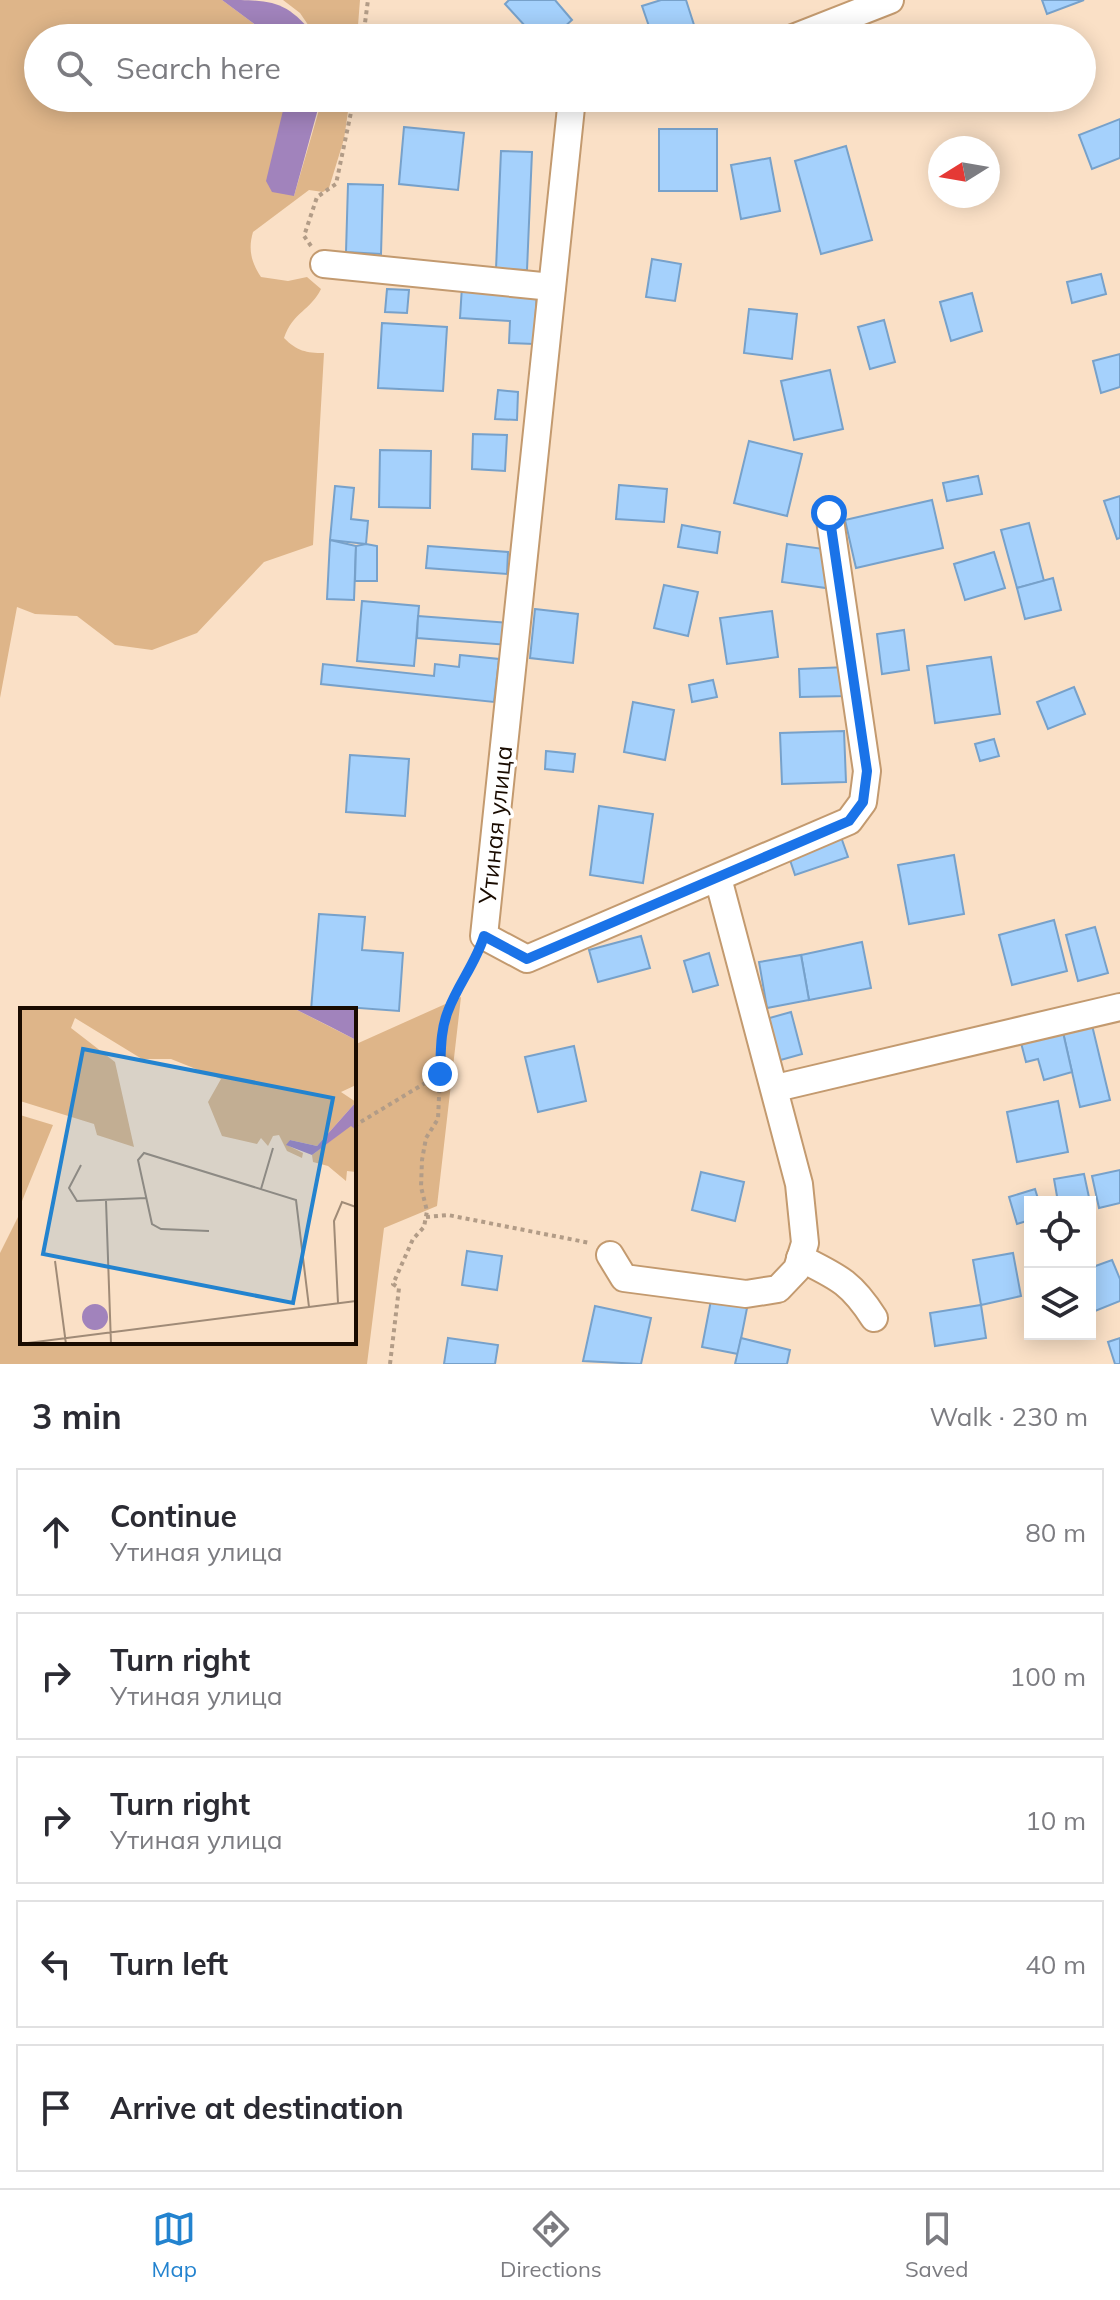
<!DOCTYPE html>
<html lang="en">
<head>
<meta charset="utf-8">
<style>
	body { margin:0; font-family:Mulish,sans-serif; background:#f7f7f7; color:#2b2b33 }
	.controls { position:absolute; right:24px; bottom:24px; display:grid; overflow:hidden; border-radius:0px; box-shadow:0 4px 20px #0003 }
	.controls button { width:72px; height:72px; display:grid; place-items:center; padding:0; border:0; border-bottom:2px solid #e1e1e2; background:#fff; color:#2b2b33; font:40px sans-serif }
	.compass { position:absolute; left:928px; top:136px; width:72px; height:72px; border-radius:50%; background:#fff; box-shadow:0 4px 20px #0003; rotate:259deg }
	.stop { position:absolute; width:24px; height:24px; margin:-18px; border:6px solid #1a73e8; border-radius:50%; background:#fff }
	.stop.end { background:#1a73e8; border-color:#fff; box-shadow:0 2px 8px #0008 }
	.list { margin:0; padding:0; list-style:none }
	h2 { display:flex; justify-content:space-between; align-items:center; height:104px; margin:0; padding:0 32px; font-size:34px }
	h2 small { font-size:26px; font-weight:400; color:#7c7c81 }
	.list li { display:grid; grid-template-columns:52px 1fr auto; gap:24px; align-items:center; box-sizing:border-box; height:128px; margin:0 16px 16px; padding:0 16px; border:2px solid #e1e1e2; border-radius:0px }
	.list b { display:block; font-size:30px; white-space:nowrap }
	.list p { margin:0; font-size:26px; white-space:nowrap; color:#7c7c81 }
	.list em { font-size:26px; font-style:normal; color:#7c7c81 }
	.icon { flex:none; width:44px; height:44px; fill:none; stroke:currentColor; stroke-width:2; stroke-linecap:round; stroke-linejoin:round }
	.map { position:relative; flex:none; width:1120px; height:1364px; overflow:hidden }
	.search { position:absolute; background:#fff; box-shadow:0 4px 20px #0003; left:24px; right:24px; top:24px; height:88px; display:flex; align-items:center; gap:20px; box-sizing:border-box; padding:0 28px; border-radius:44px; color:#7c7c81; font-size:30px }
	.sheet { height:824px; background:#fff }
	nav { display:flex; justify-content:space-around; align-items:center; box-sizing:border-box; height:112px; border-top:2px solid #e1e1e2; background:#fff; font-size:22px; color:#7c7c81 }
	nav a { display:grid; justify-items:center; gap:4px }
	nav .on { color:#2383cf }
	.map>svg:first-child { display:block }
	.green { fill:#deb589 }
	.water { fill:#a183bc }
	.building { fill:#a5d1fc; stroke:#77a1ca; stroke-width:2 }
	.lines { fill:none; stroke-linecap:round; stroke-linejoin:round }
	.minor-casing { stroke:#c39a6f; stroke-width:30 }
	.path { stroke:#b29c87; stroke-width:4; stroke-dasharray:4 4; stroke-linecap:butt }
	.minor { stroke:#fff; stroke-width:26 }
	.route { stroke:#1a73e8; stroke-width:10 }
	.labels { text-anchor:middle; stroke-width:7; stroke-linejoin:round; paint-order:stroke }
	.street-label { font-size:24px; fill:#190b00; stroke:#fff }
	.inset-road { fill:none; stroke:#a08b77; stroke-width:2 }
	.view { fill:#2383cf; fill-opacity:0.15; stroke:#2383cf; stroke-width:4 }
	.inset-edge { fill:none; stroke:#190b00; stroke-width:4 }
</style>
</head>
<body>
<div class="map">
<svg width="1120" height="1364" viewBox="0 0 1120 1364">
	<rect width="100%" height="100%" fill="#fae0c6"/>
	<g class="green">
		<path d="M0,0H222L273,38H38V98H286L283,112L294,196L321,103L350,98L344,139L329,188L323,192L309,190L253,232C248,249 251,262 261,277L288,281L307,277L321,289C311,310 293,312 284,338C297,351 306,353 324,353L313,545L264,562L197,633L152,650L115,645L77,616L35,614L17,607L0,698Z"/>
		<polygon points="283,0 360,0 357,38 317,38 300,13"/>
		<polygon points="461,997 437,1206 384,1228 367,1364 0,1364 0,1253 22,1209 22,1342 354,1342 354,1045"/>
	</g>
	<g class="water">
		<path d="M222,0C275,0 285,0 317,38H273Z"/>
		<polygon points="286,98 321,98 294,196 272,192 266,181"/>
	</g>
	<g class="building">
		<polygon points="509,0 555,0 572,20 552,38 536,38 505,4"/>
		<polygon points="661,0 686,0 695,28 653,38 642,6"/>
		<polygon points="1042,0 1084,0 1047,14"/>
		<polygon points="1120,119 1120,158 1092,169 1079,135"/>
		<polygon points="404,127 464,133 458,190 399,184"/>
		<rect x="659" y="129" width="58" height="62"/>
		<polygon points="846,146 872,240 821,254 795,161"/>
		<polygon points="501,151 532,152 527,270 496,269"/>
		<polygon points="770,158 780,211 741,219 731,165"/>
		<polygon points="348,184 383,185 381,254 346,252"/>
		<polygon points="652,259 681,264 675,301 646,297"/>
		<polygon points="1101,274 1106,294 1072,303 1067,282"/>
		<polygon points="462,286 537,290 534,344 509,343 510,321 460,318"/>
		<polygon points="387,289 409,290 407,313 385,312"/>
		<polygon points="972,293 982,331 951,341 940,302"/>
		<polygon points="749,309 797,314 792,359 744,353"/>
		<polygon points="884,320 895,362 870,369 858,327"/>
		<polygon points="382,323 447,327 443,391 378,388"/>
		<polygon points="1120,354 1120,387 1101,393 1093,361"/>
		<polygon points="830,370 843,429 794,440 781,381"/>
		<polygon points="498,390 518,392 517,420 495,419"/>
		<polygon points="473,434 507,435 505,471 472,469"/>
		<polygon points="749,441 802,454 787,516 734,503"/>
		<polygon points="380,450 431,451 430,508 379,507"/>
		<polygon points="978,476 982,494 947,501 943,483"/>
		<polygon points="619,485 667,489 664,522 616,519"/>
		<polygon points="335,486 354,488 351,519 368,521 366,544 330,540"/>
		<polygon points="1120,496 1120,538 1117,539 1104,501"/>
		<polygon points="932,500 943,548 856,568 845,520"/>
		<polygon points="1029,523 1044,581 1017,588 1001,530"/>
		<polygon points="682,525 720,532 717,553 678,547"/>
		<polygon points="330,540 356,546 354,600 327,599"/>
		<polygon points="366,544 377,546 377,581 355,581 356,546"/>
		<polygon points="787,544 831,550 826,588 782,582"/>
		<polygon points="428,546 508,552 507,574 426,568"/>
		<polygon points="994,552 1005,588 965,600 954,564"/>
		<polygon points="1053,578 1061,610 1025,619 1017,588"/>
		<polygon points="664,585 698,592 688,636 654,628"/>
		<polygon points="362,601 419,606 414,666 357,661"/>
		<polygon points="535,609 578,614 573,663 530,658"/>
		<polygon points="772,611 778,657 727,664 720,618"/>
		<polygon points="418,616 511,623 509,645 417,638"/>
		<polygon points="904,630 909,670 882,674 877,634"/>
		<polygon points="460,655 499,659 494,702 321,684 323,664 434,676 435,664 459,667"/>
		<polygon points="991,657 1000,714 935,723 927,666"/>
		<polygon points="847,667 848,696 800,697 799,669"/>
		<polygon points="713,680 717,697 692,702 689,685"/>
		<polygon points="1074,687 1085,714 1048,729 1037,702"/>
		<polygon points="633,702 674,710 665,760 624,752"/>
		<polygon points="844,731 846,782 782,784 780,733"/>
		<polygon points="994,739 999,756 980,761 975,744"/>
		<polygon points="546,751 575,754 573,772 545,769"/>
		<polygon points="350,755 409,759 405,816 346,812"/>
		<polygon points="599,806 653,814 643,883 590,875"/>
		<polygon points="841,837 848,857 795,875 788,854"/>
		<polygon points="954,855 964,914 909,924 898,865"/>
		<polygon points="319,914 365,917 362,950 403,953 399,1011 346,1007 346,1010 311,1010"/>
		<polygon points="1054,920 1067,971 1012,985 999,935"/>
		<polygon points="1095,927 1108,973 1078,981 1066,935"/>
		<polygon points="641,936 650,968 598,982 589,950"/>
		<polygon points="862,942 871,988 809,1000 801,955"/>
		<polygon points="709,953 718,985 693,992 684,961"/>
		<polygon points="801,955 809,1000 767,1008 759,962"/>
		<polygon points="791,1012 802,1054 777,1061 766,1019"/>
		<polygon points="1091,1021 1110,1100 1080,1107 1062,1028"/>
		<polygon points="1062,1028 1072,1072 1044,1080 1038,1059 1026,1062 1020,1039"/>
		<polygon points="574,1046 586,1101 538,1112 525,1057"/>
		<polygon points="1058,1101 1068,1152 1017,1162 1007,1112"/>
		<polygon points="1120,1170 1120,1203 1099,1208 1092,1176"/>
		<polygon points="701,1172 744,1182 735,1221 692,1210"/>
		<polygon points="1084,1174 1090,1202 1058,1202 1054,1179"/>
		<polygon points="1035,1189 1039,1202 1030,1202 1030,1220 1017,1224 1009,1197"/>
		<polygon points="467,1251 502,1256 497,1290 462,1285"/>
		<polygon points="1013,1253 1021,1296 981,1305 973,1260"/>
		<polygon points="1112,1260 1120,1279 1120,1301 1090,1313 1090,1268"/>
		<polygon points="712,1295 748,1303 738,1354 702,1347"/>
		<polygon points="981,1305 986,1338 935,1346 930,1313"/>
		<polygon points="595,1306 651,1318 641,1364 583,1361"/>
		<polygon points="448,1338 498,1345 495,1364 444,1364"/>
		<polygon points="741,1338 790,1350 787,1364 735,1364"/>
		<polygon points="1120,1338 1120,1364 1115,1364 1108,1342"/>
	</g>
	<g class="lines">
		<defs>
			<g id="minor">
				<polyline points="793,38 890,0"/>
				<polyline points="572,98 484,936 527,959 849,821 863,802 867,771 829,513"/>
				<polyline points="324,264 552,287"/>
				<polyline points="776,1088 1120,1007"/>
				<polyline points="610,1255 624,1278 746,1294 778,1289 797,1269 805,1243 799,1184 718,878"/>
				<path d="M800,1258C838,1277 851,1282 874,1318"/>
			</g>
		</defs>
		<use href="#minor" class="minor-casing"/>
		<g class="path">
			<polyline points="363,38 368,0"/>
			<polyline points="311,246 304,236 317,197 336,184 354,98"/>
			<polyline points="354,1126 440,1074"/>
			<polyline points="426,1217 448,1215 590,1243"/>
			<polyline points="390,1364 399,1288 393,1284 413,1239 424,1227 427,1211 421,1187 422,1160 426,1138 438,1119 442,1032 449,1008 477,957"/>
		</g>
		<use href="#minor" class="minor"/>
	</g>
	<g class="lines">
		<path class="route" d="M440,1074C441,1052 440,1031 448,1011C458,984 476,963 484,936L527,959L849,821L863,802L867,771L829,513"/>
	</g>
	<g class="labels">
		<g class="street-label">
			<text transform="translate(496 825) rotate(-84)" y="8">Утиная улица</text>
		</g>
	</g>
	<g transform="translate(20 1008)">
		<rect width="336" height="336" fill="#fae0c6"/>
		<path d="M0,0H273L336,32V77L321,84L336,94L297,138L270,132L267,137L283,145L282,150L267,143L259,127L253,128L248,138L241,130L237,136L202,128L188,94L201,71L151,51H122L55,10L51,20L95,54L114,139L77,127L74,116L0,93ZM0,107L33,117L0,198ZM331,117L336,122V164L327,163L326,173L308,158L293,154L292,147Z" fill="#deb589"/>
		<path d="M273,0H336V32L311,19ZM336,94V122L331,118L292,147L266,137L270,132L297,138ZM62 309a13 13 0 1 1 26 0a13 13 0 1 1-26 0Z" fill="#a183bc"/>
		<path class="inset-road" d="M61,157L49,180L57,193L126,190M241,181L253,140M86,193L91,336M189,223L141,221L132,216L118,152L124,145L276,192L289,299M35,253L46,336M318,295L314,213L322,194L336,199M0,336L336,293"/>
		<path class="view" d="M63,41L313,90L273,295L23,246Z"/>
		<rect width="336" height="336" class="inset-edge"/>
	</g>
</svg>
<div class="controls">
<button><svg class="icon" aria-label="locate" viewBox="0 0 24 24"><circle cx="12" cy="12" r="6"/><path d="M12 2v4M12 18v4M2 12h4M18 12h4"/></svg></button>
<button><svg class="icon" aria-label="layers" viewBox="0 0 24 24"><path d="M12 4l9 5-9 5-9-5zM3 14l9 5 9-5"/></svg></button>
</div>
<svg class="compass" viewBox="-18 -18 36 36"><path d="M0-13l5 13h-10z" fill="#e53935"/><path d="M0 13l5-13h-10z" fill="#7c7c81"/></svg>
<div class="stop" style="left:829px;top:513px"></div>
<div class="stop end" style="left:440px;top:1074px"></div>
<div class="search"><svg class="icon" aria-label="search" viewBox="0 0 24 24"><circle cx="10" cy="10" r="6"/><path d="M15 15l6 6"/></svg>Search here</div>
</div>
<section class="sheet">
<h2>3 min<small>Walk · 230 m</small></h2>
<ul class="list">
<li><svg class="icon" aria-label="ahead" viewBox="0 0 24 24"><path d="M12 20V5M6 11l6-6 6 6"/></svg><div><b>Continue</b><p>Утиная улица</p></div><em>80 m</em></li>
<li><svg class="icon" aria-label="right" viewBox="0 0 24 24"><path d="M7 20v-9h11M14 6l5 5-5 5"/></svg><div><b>Turn right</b><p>Утиная улица</p></div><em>100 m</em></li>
<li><svg class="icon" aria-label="right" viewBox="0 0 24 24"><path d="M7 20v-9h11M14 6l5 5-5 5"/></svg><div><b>Turn right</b><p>Утиная улица</p></div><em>10 m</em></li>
<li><svg class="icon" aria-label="left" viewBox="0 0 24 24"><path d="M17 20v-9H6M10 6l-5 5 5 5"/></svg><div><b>Turn left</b></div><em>40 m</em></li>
<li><svg class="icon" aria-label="arrive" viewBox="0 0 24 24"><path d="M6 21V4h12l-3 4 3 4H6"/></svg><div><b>Arrive at destination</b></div></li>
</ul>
</section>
<nav>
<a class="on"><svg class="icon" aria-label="map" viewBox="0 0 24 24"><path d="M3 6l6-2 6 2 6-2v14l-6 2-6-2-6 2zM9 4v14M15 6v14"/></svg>Map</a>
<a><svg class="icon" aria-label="directions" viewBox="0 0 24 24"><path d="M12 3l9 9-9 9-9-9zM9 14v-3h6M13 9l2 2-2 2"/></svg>Directions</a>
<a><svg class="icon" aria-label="saved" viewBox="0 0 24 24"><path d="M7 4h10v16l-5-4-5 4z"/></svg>Saved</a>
</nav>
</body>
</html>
